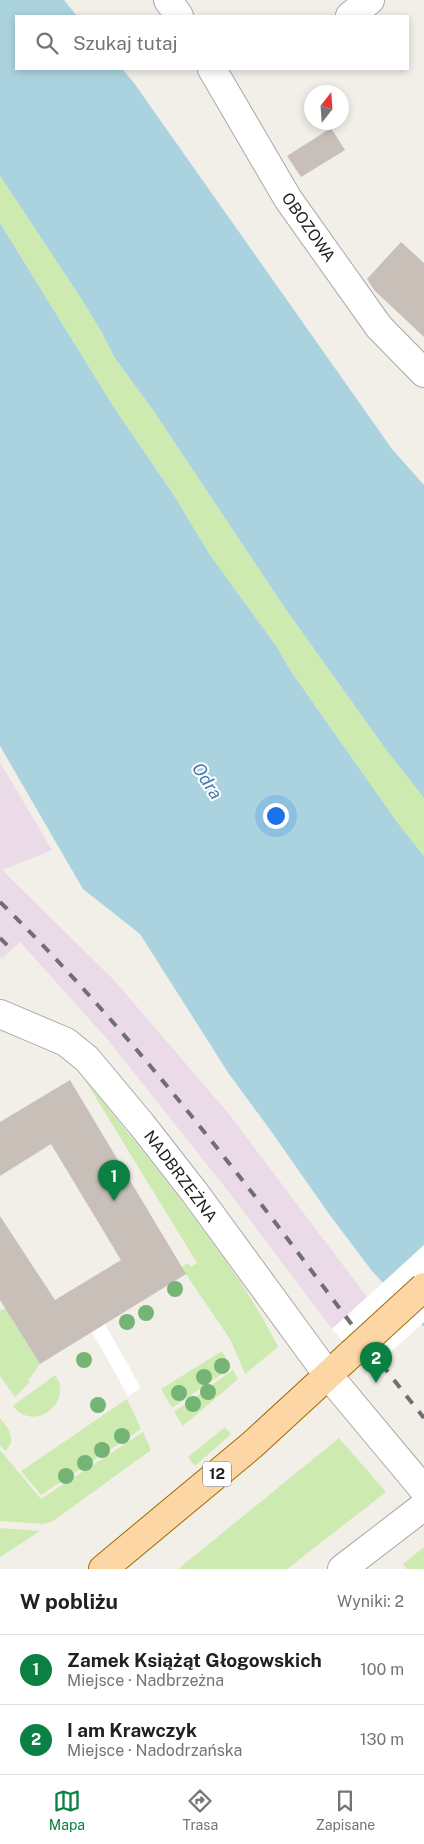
<!DOCTYPE html>
<html lang="pl">
<head>
<meta charset="utf-8">
<style>
	body { margin:0; font-family:"Public Sans",sans-serif; background:#f6f6f6; color:#202124 }
	.compass { position:absolute; left:304px; top:85px; width:45px; height:45px; border-radius:50%; background:#fff; box-shadow:0 2px 8px #0003; rotate:17deg }
	.you { position:absolute; left:275px; top:815px; width:18px; height:18px; margin:-12px; border:4px solid #fff; border-radius:50%; background:#1a73e8; box-shadow:0 0 0 8px #1a73e833 }
	.badge { display:grid; place-items:center; width:32px; height:32px; border-radius:50%; background:#0b8043; color:#fff; font-size:16px; font-weight:700 }
	.pin { position:absolute; translate:-50% -41px; filter:drop-shadow(0 1px 2px #0008) }
	.pin::after { content:''; position:absolute; top:26px; width:18px; height:15px; background:inherit; clip-path:polygon(0 0,100% 0,50% 100%) }
	.list { margin:0; padding:0; list-style:none }
	h2 { display:flex; justify-content:space-between; align-items:center; height:65px; margin:0; padding:0 20px; font-size:21px }
	h2 small { font-size:16px; font-weight:400; color:#757577 }
	.list li { display:grid; grid-template-columns:32px 1fr auto; gap:15px; align-items:center; box-sizing:border-box; height:70px; padding:0 20px; border-top:1px solid #e0e0e0 }
	.list b { display:block; font-size:19px; white-space:nowrap }
	.list p { margin:0; font-size:16px; white-space:nowrap; color:#757577 }
	.list em { font-size:16px; font-style:normal; color:#757577 }
	.icon { flex:none; width:28px; height:28px; fill:none; stroke:currentColor; stroke-width:2; stroke-linecap:round; stroke-linejoin:round }
	.map { position:relative; flex:none; width:424px; height:1569px; overflow:hidden }
	.search { position:absolute; background:#fff; box-shadow:0 2px 8px #0003; left:15px; right:15px; top:15px; height:55px; display:flex; align-items:center; gap:12px; box-sizing:border-box; padding:0 18px; border-radius:0px; color:#757577; font-size:19px }
	.sheet { height:205px; background:#fff }
	nav { display:flex; justify-content:space-around; align-items:center; box-sizing:border-box; height:70px; border-top:1px solid #e0e0e0; background:#fff; font-size:14px; color:#757577 }
	nav a { display:grid; justify-items:center; gap:2px }
	nav .on { color:#0b8043 }
	.map>svg:first-child { display:block }
	.industrial { fill:#ebdbe8 }
	.grass { fill:#cdebb0 }
	.water { fill:#aad3df }
	.pier { fill:#fff }
	.building { fill:#c7bfb8 }
	.lines { fill:none; stroke-linecap:round; stroke-linejoin:round }
	.minor-casing { stroke:#a9a9a9; stroke-width:30 }
	.major-casing { stroke:#a06b00; stroke-width:30 }
	.minor { stroke:#fff; stroke-width:28 }
	.major { stroke:#fcd6a4; stroke-width:28 }
	.rail { stroke:#707070; stroke-width:4; stroke-dasharray:10 10; stroke-linecap:butt }
	.major-bridge-casing { stroke:#a06b00; stroke-width:30; stroke-linecap:butt }
	.major-bridge { stroke:#fcd6a4; stroke-width:28 }
	.tree { fill:#74b475 }
	.labels { text-anchor:middle; stroke-width:4; stroke-linejoin:round; paint-order:stroke }
	.shield { fill:#fff; stroke:#646464; stroke-width:1 }
	.shield-label { font-size:15px; font-weight:bold; fill:#222 }
	.street-label { font-size:16px; fill:#222; stroke:#fff }
	.water-label { font-size:18px; font-style:italic; fill:#4a7aab; stroke:#fff }
</style>
</head>
<body>
<div class="map">
<svg width="424" height="1569" viewBox="0 0 424 1569">
	<rect width="100%" height="100%" fill="#f2efe9"/>
	<polygon class="industrial" points="0,762 52,850 2,870 114,980 229,1114 367,1297 332,1329 232,1196 108,1040 20,942 2,959 0,958"/>
	<g class="grass">
		<polygon points="0,176 79,295 101,331 114,357 153,410 287,611 387,751 424,798 424,856 397,822 290,670 277,647 210,555 175,497 113,406 0,223"/>
		<path d="M85,1080C120,1122 154,1165 187,1208C221,1254 253,1296 278,1347L245,1374L230,1339L181,1267L188,1263L191,1267L197,1263Z"/>
		<polygon points="5,1308 40,1364 28,1380 30,1382 15,1397 0,1376 0,1311"/>
		<polygon points="222,1351 231,1368 172,1408 161,1389"/>
		<polygon points="233,1370 238,1379 183,1426 174,1412"/>
		<path d="M55,1375C75,1401 34,1434 13,1406Z"/>
		<polygon points="127,1399 141,1429 41,1495 21,1471"/>
		<path d="M0,1418C8,1428 18,1440 5,1451L0,1445Z"/>
		<polygon points="225,1427 231,1434 195,1466 188,1457"/>
		<polygon points="143,1432 151,1450 53,1521 44,1524 0,1521 0,1450 41,1499"/>
		<polygon points="339,1438 386,1492 287,1569 178,1569"/>
		<polygon points="0,1528 40,1531 0,1557"/>
		<polygon points="424,1547 424,1569 407,1569 403,1564"/>
	</g>
	<g class="water">
		<polygon points="0,0 64,0 77,16 16,16 16,69 122,69 134,83 392,449 424,485 424,798 387,751 287,611 153,410 114,357 101,331 79,295 0,176"/>
		<polygon points="0,223 113,406 175,497 210,555 277,647 290,670 397,822 424,856 424,1327 372,1271 329,1214 271,1131 229,1074 140,934 83,889 0,746"/>
	</g>
	<g class="pier">
		<polygon points="424,1245 424,1322 369,1372 332,1329"/>
		<polygon points="105,1324 141,1388 128,1396 92,1332"/>
	</g>
	<g class="building">
		<polygon points="331,128 345,150 301,177 287,156"/>
		<polygon points="401,242 424,263 424,337 374,290 367,279"/>
		<polygon points="70,1080 186,1274 40,1364 0,1300 0,1216 55,1300 121,1260 51,1144 0,1176 0,1122"/>
	</g>
	<g class="lines">
		<defs>
			<g id="minor">
				<polyline points="168,0 179,16"/>
				<polyline points="350,16 370,0"/>
				<polyline points="212,69 288,199 379,327 424,373"/>
				<polyline points="0,1014 66,1042 87,1059 142,1125 195,1193 328,1375 424,1490"/>
				<polyline points="342,1569 424,1506"/>
			</g>
			<polyline id="major" points="103,1569 252,1445 352,1353"/>
		</defs>
		<use href="#minor" class="minor-casing"/>
		<use href="#major" class="major-casing"/>
		<use href="#minor" class="minor"/>
		<use href="#major" class="major"/>
		<g class="rail">
			<path d="M0,902C99,999 186,1107 271,1217C322,1284 371,1352 424,1418"/>
			<polyline points="0,938 10,948"/>
		</g>
		<defs>
			<polyline id="major-bridge" points="352,1353 424,1287"/>
		</defs>
		<use href="#major-bridge" class="major-bridge-casing"/>
		<use href="#major-bridge" class="major-bridge"/>
	</g>
	<g class="tree">
		<circle cx="175" cy="1289" r="8"/>
		<circle cx="146" cy="1313" r="8"/>
		<circle cx="127" cy="1322" r="8"/>
		<circle cx="84" cy="1360" r="8"/>
		<circle cx="222" cy="1366" r="8"/>
		<circle cx="204" cy="1377" r="8"/>
		<circle cx="208" cy="1392" r="8"/>
		<circle cx="179" cy="1393" r="8"/>
		<circle cx="193" cy="1404" r="8"/>
		<circle cx="98" cy="1405" r="8"/>
		<circle cx="122" cy="1436" r="8"/>
		<circle cx="102" cy="1450" r="8"/>
		<circle cx="85" cy="1463" r="8"/>
		<circle cx="66" cy="1476" r="8"/>
	</g>
	<g class="labels">
		<rect class="shield" x="203" y="1461.5" width="28" height="25" rx="4"/>
		<g class="shield-label">
			<text x="217" y="1479">12</text>
		</g>
		<g class="street-label">
			<text transform="translate(309 227) rotate(55)" y="6">OBOZOWA</text>
			<text transform="translate(181 1176) rotate(53)" y="6">NADBRZEŻNA</text>
		</g>
		<g class="water-label">
			<text transform="translate(207 781) rotate(57)" y="6">Odra</text>
		</g>
	</g>
</svg>
<svg class="compass" viewBox="-18 -18 36 36"><path d="M0-13l5 13h-10z" fill="#e53935"/><path d="M0 13l5-13h-10z" fill="#757577"/></svg>
<div class="you"></div>
<div class="pin badge" style="left:114px;top:1201px">1</div>
<div class="pin badge" style="left:376px;top:1383px">2</div>
<div class="search"><svg class="icon" aria-label="search" viewBox="0 0 24 24"><circle cx="10" cy="10" r="6"/><path d="M15 15l6 6"/></svg>Szukaj tutaj</div>
</div>
<section class="sheet">
<h2>W pobliżu<small>Wyniki: 2</small></h2>
<ul class="list">
<li><span class="badge">1</span><div><b>Zamek Książąt Głogowskich</b><p>Miejsce · Nadbrzeżna</p></div><em>100 m</em></li>
<li><span class="badge">2</span><div><b>I am Krawczyk</b><p>Miejsce · Nadodrzańska</p></div><em>130 m</em></li>
</ul>
</section>
<nav>
<a class="on"><svg class="icon" aria-label="map" viewBox="0 0 24 24"><path d="M3 6l6-2 6 2 6-2v14l-6 2-6-2-6 2zM9 4v14M15 6v14"/></svg>Mapa</a>
<a><svg class="icon" aria-label="directions" viewBox="0 0 24 24"><path d="M12 3l9 9-9 9-9-9zM9 14v-3h6M13 9l2 2-2 2"/></svg>Trasa</a>
<a><svg class="icon" aria-label="saved" viewBox="0 0 24 24"><path d="M7 4h10v16l-5-4-5 4z"/></svg>Zapisane</a>
</nav>
</body>
</html>
